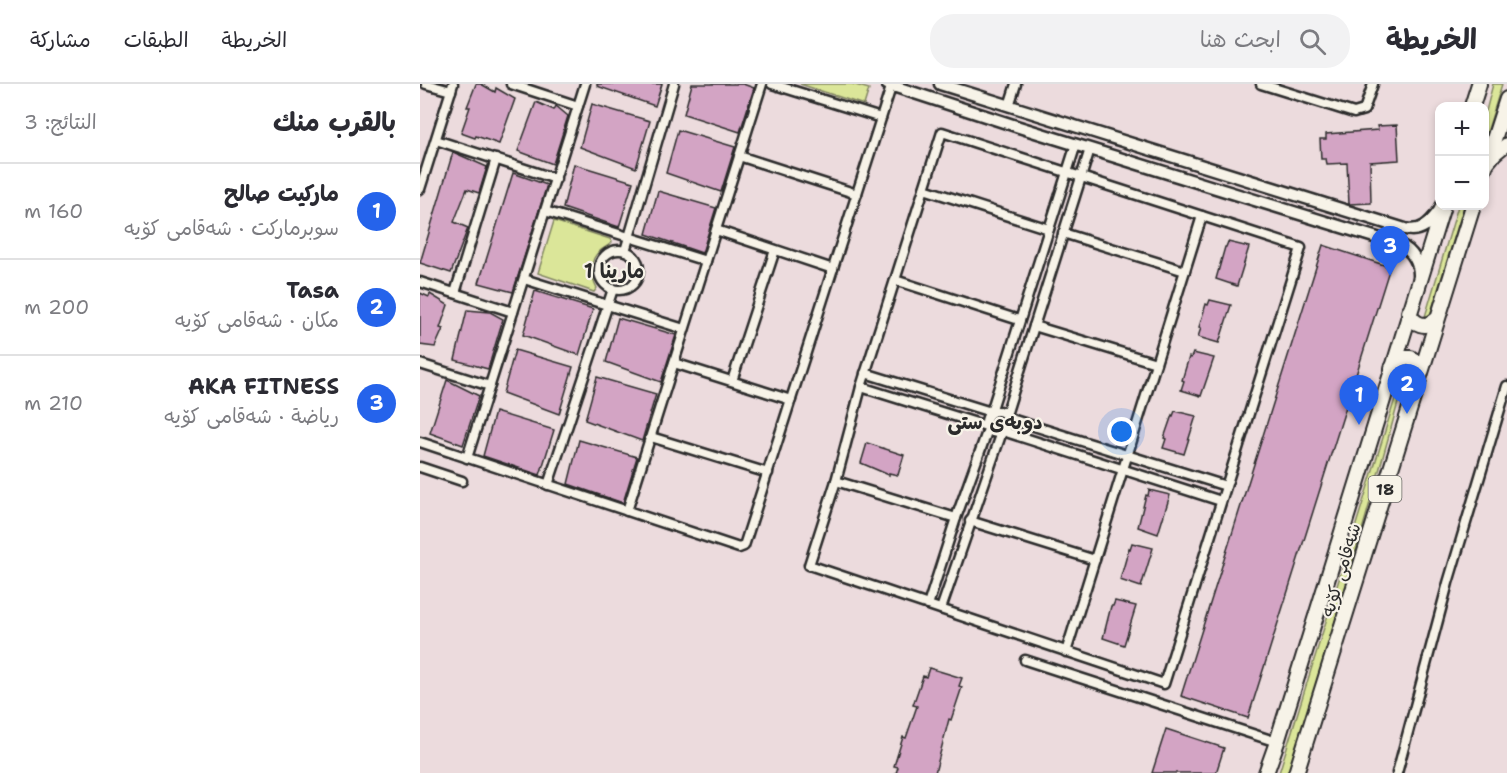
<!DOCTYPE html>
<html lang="ar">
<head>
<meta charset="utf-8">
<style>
	body { margin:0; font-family:"Shantell Sans","Playpen Sans Arabic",sans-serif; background:#f2f2f3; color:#2b2b33; direction:rtl }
	.controls { position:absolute; right:18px; top:18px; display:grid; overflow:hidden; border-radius:12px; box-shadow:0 3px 9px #0003 }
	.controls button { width:54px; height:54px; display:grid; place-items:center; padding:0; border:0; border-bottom:2px solid #e1e1e2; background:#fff; color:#2b2b33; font:30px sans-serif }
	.you { position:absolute; left:702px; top:348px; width:21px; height:21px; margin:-15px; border:4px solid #fff; border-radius:50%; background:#1a73e8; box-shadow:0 0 0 9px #1a73e833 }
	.badge { display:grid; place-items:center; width:39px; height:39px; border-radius:50%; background:#2563eb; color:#fff; font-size:20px; font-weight:700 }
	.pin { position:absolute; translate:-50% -50px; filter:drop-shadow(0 2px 3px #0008) }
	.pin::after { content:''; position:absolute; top:32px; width:21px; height:18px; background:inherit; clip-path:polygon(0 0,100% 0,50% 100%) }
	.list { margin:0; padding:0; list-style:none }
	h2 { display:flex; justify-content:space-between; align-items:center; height:78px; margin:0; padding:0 24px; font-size:26px }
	h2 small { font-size:20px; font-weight:400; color:#7c7c81 }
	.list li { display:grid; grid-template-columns:39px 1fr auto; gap:18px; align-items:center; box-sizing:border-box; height:96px; padding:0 24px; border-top:2px solid #e1e1e2 }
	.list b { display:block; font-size:22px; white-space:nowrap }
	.list p { margin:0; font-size:20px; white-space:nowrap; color:#7c7c81 }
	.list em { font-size:20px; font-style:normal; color:#7c7c81 }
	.icon { flex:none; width:33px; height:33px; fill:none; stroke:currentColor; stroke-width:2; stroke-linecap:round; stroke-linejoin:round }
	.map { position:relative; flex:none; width:1087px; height:689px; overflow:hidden; direction:ltr }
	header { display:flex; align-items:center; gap:36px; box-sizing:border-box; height:84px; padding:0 30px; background:#fff; border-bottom:2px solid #e1e1e2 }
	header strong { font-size:28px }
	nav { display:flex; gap:33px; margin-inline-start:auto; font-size:21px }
	.search { width:420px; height:54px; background:#f2f2f3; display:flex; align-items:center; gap:15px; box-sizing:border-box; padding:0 21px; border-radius:24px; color:#7c7c81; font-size:22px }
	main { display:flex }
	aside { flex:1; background:#fff }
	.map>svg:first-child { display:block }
	.green { fill:#dbe699; stroke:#838862; stroke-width:1.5 }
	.building { fill:#d3a4c4; stroke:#2b2b2b; stroke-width:1.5 }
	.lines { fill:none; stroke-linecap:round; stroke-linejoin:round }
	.minor-casing { stroke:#2b2b2b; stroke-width:13 }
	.tertiary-casing { stroke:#2b2b2b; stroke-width:15 }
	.secondary-casing { stroke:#2b2b2b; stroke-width:16 }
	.trunk-casing { stroke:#2b2b2b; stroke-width:18 }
	.minor { stroke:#f7f3e8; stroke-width:8 }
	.tertiary { stroke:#f7f3e8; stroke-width:10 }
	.secondary { stroke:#f7f3e8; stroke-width:12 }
	.trunk { stroke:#f7f3e8; stroke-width:14 }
	.labels { text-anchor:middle; stroke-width:4.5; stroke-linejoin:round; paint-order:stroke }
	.shield { fill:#f7f3e8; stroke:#686764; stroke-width:1.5 }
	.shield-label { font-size:16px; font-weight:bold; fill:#2b2b2b }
	.street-label { font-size:18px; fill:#2b2b2b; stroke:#f7f3e8 }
	.neighbourhood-label { font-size:20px; font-weight:bold; fill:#2b2b2b; stroke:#f7f3e8 }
</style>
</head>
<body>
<header>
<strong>الخريطة</strong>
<div class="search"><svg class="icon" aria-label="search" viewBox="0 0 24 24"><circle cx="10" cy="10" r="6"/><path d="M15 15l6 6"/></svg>ابحث هنا</div>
<nav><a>الخريطة</a><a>الطبقات</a><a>مشاركة</a></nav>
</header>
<main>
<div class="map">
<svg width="1087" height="689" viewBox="0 0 1087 689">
	<rect width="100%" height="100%" fill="#ecdbdd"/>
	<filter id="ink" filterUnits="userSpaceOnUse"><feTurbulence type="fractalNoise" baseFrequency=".0167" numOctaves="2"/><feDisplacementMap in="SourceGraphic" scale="12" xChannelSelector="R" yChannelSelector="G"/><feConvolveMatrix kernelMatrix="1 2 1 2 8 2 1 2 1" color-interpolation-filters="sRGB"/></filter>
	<g filter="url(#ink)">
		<g class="green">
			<polygon points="380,0 432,0 449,5 444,21"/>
			<polygon points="1073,0 1082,0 1065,55 1065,31"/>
			<polygon points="1038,122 1044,122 1008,238 1004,236"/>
			<path d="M134,137L190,155L192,158C189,162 184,163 180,167C168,176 171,192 177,204L174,208L118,189Z"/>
			<path d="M983,289H986C950,424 910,556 869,689H859Z"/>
		</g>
		<g class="building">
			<polygon points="56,0 61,0 75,8 76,4 95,15 79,60 56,52 55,54 41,49 50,23 47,23"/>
			<polygon points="177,0 242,0 235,22 177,2"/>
			<polygon points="272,0 323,0 334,4 320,48 264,30"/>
			<polygon points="116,18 134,26 136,22 148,32 133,80 98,67"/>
			<polygon points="172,20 230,37 216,84 160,63"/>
			<polygon points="977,41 979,76 950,78 951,119 929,120 927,79 907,80 906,75 901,75 900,55 906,55 906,50 958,46 957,42"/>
			<polygon points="258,46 315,63 301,108 246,89"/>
			<polygon points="33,68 67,83 59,109 47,105 34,138 48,144 31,189 0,179"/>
			<polygon points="154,80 213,98 199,143 143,124"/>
			<polygon points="93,89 127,101 93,208 59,199"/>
			<polygon points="238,107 296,124 282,169 226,150"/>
			<polygon points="808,158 829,163 817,202 796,195 805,163 806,163"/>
			<polygon points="903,161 970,183 828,634 761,612"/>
			<polygon points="115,207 173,225 159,271 103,251"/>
			<polygon points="0,209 9,213 10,210 28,221 20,244 23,245 15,263 0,261"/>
			<polygon points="790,216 811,221 799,259 778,253 781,244 779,243 786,220 788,221"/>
			<polygon points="47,226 70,228 83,235 68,285 35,276"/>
			<polygon points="198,234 256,251 241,298 186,278"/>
			<polygon points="95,266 153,283 139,330 83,309"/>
			<polygon points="773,269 794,274 781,312 761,306 764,297 762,296 769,273 771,274"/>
			<polygon points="177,293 236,310 222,357 165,336"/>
			<polygon points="27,296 59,312 43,361 10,349"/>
			<polygon points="755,327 776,332 764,370 743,364 746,355 744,354 752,331 753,332"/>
			<polygon points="75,328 134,346 120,391 63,372"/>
			<polygon points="159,356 217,373 203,419 148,400"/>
			<polygon points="447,359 484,371 478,391 469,389 469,391 441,379"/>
			<polygon points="729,406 750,411 738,450 718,443 726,411 728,412"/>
			<polygon points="712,459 733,464 721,503 700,496 709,464 710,465"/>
			<polygon points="695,517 716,522 704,561 683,554 691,522 693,522"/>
			<polygon points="509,584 542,594 539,602 542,603 531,636 529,635 515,689 476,689 478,683 474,682 483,653 486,654 497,622 493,621 503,592 506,593"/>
			<polygon points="746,645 804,664 796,689 732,689"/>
		</g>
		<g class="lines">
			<defs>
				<g id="minor">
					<polyline points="6,0 31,7"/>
					<polyline points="91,0 158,22"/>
					<polyline points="352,0 461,34"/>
					<polyline points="841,0 934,29 944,26 953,0"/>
					<polyline points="589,22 596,0"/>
					<polygon points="522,48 881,164 744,600 389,481 416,397 441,303"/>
					<polyline points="16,56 136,95"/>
					<polyline points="319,72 437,110"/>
					<polyline points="0,105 33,0"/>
					<polyline points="504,105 629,145"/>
					<polyline points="125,127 286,177"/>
					<polyline points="296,146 413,185"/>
					<polyline points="643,149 765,187"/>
					<circle cx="199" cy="186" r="20"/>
					<polyline points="205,167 254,0"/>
					<polyline points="104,195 264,245"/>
					<polyline points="475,196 599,236"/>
					<polyline points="0,198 93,228"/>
					<polyline points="35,209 76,75"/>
					<polyline points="614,242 736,279"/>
					<polyline points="254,279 371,316"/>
					<polyline points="0,280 70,302"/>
					<polyline points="445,289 571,328 656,60"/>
					<polyline points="312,297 355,166"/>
					<polyline points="441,303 566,342"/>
					<circle cx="577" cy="338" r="11"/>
					<polyline points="586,331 670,65"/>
					<polyline points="588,334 806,402"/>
					<polyline points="583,347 801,417"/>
					<polyline points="231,353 348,389"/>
					<polyline points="0,358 319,464 324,462 472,0"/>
					<polyline points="47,374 165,0"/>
					<polyline points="0,383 42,397"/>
					<polyline points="416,397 536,434"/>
					<polyline points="128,401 193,205"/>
					<polyline points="207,427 342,0"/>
					<polyline points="550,437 675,476"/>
					<polyline points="508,521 536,434 568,345"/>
					<polyline points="521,525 582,348"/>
					<polyline points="646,568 782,132"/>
					<polyline points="605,576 857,658"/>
					<polyline points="977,689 1028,499 1087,302"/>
				</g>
				<g id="tertiary">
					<path d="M467,0L599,43L980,161C993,167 1000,180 999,194"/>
					<path d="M520,0L985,145C1001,149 1010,139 1019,127"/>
				</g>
				<polyline id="secondary" points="1067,80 1076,69 1087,60"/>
				<g id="trunk">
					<polyline points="1052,22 1059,0"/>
					<polyline points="1064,86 1087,15"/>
					<path d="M989,228C993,241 1006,245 1016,236"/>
					<polyline points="972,284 981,274 991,274 995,278 999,294"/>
					<polyline points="846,689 857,658 1023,122"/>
					<polyline points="876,689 1053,122"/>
				</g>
			</defs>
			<use href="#minor" class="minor-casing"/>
			<use href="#tertiary" class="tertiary-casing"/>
			<use href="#secondary" class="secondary-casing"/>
			<use href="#trunk" class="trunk-casing"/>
			<use href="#minor" class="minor"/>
			<use href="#tertiary" class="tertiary"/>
			<use href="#secondary" class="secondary"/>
			<use href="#trunk" class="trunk"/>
		</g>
	</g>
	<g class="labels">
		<rect class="shield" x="948.5" y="392" width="33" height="26" rx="4.5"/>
		<g class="shield-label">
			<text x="965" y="411">18</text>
		</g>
		<g class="street-label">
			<text transform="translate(921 486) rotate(-73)" y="6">شەقامی کۆیە</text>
		</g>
		<g class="neighbourhood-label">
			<text x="194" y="194">مارینا 1</text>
			<text x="575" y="345">دوبه‌ی ستی</text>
		</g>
	</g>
</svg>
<div class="controls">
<button>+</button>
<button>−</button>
</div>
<div class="you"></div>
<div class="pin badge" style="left:939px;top:341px">1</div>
<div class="pin badge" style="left:987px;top:330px">2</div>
<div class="pin badge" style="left:970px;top:192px">3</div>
</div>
<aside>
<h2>بالقرب منك<small>النتائج: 3</small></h2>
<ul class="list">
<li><span class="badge">1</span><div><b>ماركيت صالح</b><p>سوبرماركت · شەقامی کۆیە</p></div><em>160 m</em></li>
<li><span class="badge">2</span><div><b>Tasa</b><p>مكان · شەقامی کۆیە</p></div><em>200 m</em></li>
<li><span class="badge">3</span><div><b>AKA FITNESS</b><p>رياضة · شەقامی کۆیە</p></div><em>210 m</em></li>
</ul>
</aside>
</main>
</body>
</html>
